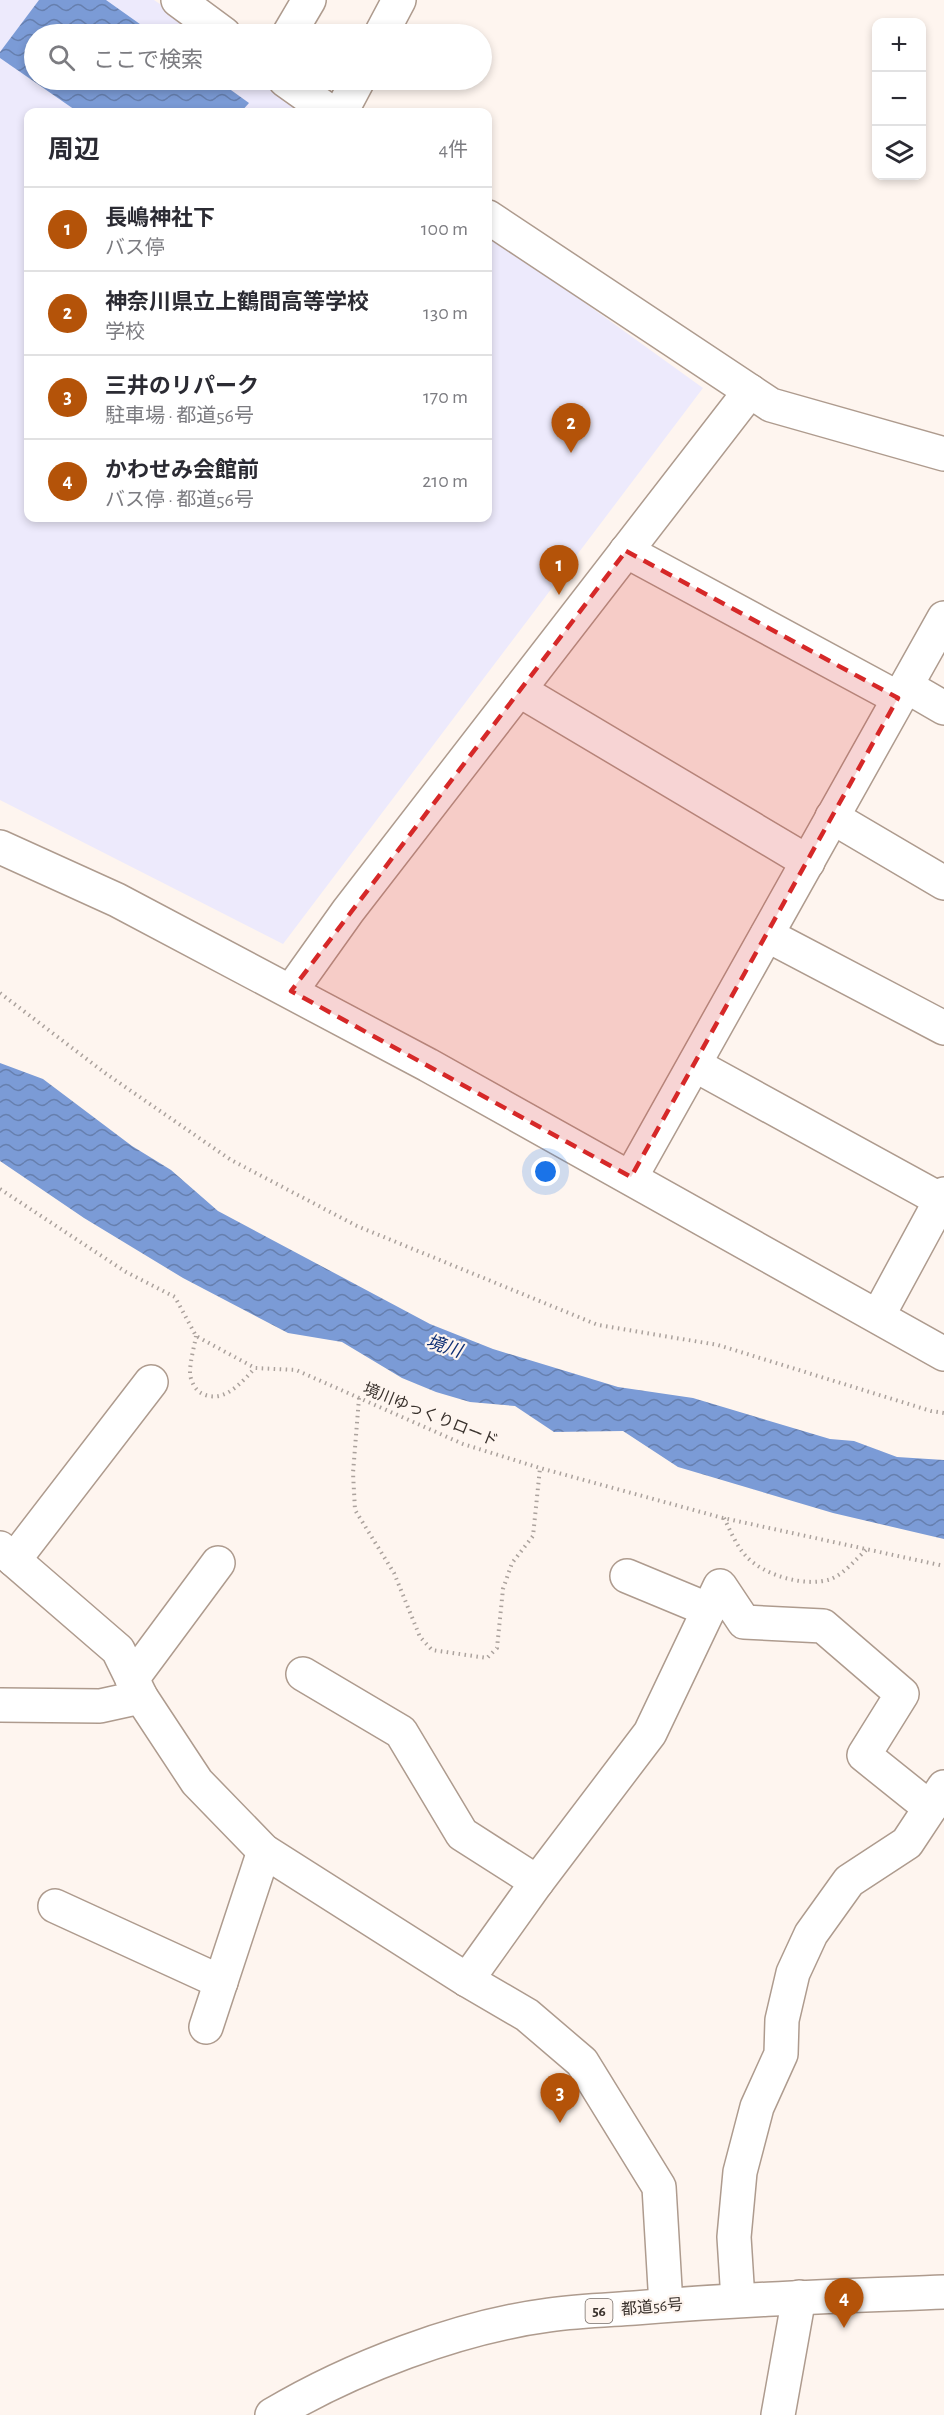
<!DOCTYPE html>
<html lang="ja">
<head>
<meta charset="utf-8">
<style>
	body { margin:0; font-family:"Alegreya Sans","Noto Sans JP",sans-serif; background:#f2f2f3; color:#2b2b33 }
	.controls { position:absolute; right:18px; top:18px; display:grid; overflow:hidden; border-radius:12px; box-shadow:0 3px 9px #0003 }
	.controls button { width:54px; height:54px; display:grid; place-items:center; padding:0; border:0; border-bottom:2px solid #e1e1e2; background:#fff; color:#2b2b33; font:30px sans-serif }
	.you { position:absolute; left:546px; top:1172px; width:21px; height:21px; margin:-15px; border:4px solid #fff; border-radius:50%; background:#1a73e8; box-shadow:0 0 0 9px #1a73e833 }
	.badge { display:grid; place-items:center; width:39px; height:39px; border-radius:50%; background:#b45309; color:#fff; font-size:20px; font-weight:700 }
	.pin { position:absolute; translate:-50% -50px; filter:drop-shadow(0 2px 3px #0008) }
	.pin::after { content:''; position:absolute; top:32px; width:21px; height:18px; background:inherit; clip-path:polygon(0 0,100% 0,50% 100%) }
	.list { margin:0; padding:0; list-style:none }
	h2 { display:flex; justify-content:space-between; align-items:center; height:78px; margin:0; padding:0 24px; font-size:26px }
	h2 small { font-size:20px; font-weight:400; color:#7c7c81 }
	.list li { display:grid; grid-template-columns:39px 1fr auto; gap:18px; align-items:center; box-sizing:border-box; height:84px; padding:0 24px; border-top:2px solid #e1e1e2 }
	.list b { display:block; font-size:22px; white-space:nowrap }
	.list p { margin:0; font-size:20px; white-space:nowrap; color:#7c7c81 }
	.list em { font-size:20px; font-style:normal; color:#7c7c81 }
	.icon { flex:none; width:33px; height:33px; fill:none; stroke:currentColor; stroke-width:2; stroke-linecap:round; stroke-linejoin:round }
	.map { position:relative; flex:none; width:944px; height:2415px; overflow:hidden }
	.search { position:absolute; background:#fff; box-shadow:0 3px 9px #0003; left:24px; top:24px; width:468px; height:66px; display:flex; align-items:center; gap:15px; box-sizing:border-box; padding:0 21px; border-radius:33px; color:#7c7c81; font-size:22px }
	.panel { position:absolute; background:#fff; box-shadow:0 3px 9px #0003; left:24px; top:108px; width:468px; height:414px; border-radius:12px }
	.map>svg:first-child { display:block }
	.education { fill:#edeafc }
	.water { fill:url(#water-waves) }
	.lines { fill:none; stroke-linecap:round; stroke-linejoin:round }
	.minor-casing { stroke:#ae9b8e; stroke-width:36 }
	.major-casing { stroke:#ae9b8e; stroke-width:36 }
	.path { stroke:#aba29d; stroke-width:4; stroke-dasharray:1.5 4.5; stroke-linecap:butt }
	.minor { stroke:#fff; stroke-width:33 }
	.major { stroke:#fff; stroke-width:33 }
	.marked { fill:#d62828; fill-opacity:0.2; stroke:#d62828; stroke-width:4.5; stroke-dasharray:12 8; stroke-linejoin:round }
	.labels { text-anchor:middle; stroke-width:4.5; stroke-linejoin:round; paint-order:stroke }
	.shield { fill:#fef5ef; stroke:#756c67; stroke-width:1.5 }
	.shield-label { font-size:15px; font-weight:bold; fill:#3a322d }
	.street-label { font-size:16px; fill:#3a322d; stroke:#fef5ef }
	.water-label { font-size:18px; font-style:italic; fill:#0e2f74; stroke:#fef5ef }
</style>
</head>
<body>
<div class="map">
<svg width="944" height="2415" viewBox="0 0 944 2415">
	<defs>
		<pattern id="water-waves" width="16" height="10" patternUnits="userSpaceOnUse" patternTransform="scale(1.5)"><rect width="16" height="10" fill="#7b9bd6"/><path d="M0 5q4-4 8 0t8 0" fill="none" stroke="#667fae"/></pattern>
	</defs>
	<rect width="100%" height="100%" fill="#fef5ef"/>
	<polygon class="education" points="0,0 154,0 204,34 34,34 34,80 268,80 315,112 28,112 28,518 488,518 488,233 703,388 283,944 0,800"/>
	<g class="water">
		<polygon points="39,0 106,0 154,34 34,34 34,80 217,80 249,103 241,112 78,112 0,58 0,52"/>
		<polygon points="0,1063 43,1079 132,1146 171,1170 218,1211 430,1324 493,1349 618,1387 693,1398 830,1439 854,1441 897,1457 944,1460 944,1539 833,1513 678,1467 623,1431 554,1432 515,1406 470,1402 436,1392 402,1378 342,1342 288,1333 183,1278 84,1218 0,1161"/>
	</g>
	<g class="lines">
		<defs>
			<g id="minor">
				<polyline points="178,0 224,34"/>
				<polyline points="289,34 309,0"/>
				<polyline points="381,34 399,0"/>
				<polyline points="285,80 330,112"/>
				<polyline points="341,112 358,80"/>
				<polyline points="488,217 771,405 944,454"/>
				<polyline points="626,551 898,698"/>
				<polyline points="906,686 944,708"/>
				<polyline points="519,690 808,862"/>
				<polyline points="832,817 944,883"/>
				<polyline points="0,847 117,900 428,1065 944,1354"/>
				<polyline points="767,935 944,1028"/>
				<polyline points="291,991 348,911 750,391"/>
				<polyline points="695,1065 941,1200"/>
				<polyline points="631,1177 944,618"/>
				<polyline points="878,1316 944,1194"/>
				<polyline points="0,1548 118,1650 141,1697 197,1782 264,1851 467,1980 527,2015 582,2062 659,2187 666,2305"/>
				<polyline points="14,1560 151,1382"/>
				<polyline points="627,1576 709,1610"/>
				<polyline points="303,1674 401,1732 462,1834 537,1882"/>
				<polyline points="132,1679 218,1563"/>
				<polyline points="0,1705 100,1706 141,1697"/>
				<polyline points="55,1906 221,1982"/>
				<polyline points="467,1980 537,1882 650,1733 720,1586 744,1622 823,1626 902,1694 864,1755 930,1808"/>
				<polyline points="206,2027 264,1851"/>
				<polyline points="738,2300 734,2237 740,2172 757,2107 781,2054 782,2020 793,1973 811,1934 849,1881 907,1843 944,1787"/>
				<polyline points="778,2415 799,2297"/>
			</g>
			<path id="major" d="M272,2415C351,2368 458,2327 549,2315C577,2311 606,2310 635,2308C738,2299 841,2296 944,2292"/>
		</defs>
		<use href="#minor" class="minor-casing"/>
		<use href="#major" class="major-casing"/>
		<g class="path">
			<polyline points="0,993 105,1073 231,1160 357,1226 598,1325 718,1345 931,1411 944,1413"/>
			<polyline points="0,1189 126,1272 175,1297 196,1336 255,1368 296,1370 463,1444 540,1468 723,1518 944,1566"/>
			<path d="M196,1336C194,1348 190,1361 190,1373C190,1379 195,1390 201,1393C223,1405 241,1383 255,1368"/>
			<polyline points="359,1398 353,1473 355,1510 394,1573 420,1637 432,1650 487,1658 497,1648 503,1589 512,1563 533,1536 540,1468"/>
			<path d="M724,1518C730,1530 736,1545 745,1555C762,1575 806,1588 831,1579C844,1574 857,1558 867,1549"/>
		</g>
		<use href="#minor" class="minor"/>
		<use href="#major" class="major"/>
	</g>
	<path class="marked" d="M626,551L898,698L631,1177L291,991Z"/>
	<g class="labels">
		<rect class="shield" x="585.5" y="2299" width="27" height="24" rx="4.5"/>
		<g class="shield-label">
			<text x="599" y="2316">56</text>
		</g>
		<g class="street-label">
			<text transform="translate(431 1414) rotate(22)" y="6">境川ゆっくりロード</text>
			<text transform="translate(652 2306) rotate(-5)" y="6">都道56号</text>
		</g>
		<g class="water-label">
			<text transform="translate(444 1346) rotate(18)" y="6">境川</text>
		</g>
	</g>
</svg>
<div class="controls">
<button>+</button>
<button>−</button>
<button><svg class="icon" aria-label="layers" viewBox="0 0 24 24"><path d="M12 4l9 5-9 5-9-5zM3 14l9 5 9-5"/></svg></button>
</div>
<div class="you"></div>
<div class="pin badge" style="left:559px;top:595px">1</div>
<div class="pin badge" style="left:571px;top:453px">2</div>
<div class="pin badge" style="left:560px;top:2123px">3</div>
<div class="pin badge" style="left:844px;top:2328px">4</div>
<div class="search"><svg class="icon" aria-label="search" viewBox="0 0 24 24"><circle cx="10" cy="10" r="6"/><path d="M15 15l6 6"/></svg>ここで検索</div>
<section class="panel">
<h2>周辺<small>4件</small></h2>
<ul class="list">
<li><span class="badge">1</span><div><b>長嶋神社下</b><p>バス停</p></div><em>100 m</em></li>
<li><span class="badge">2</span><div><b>神奈川県立上鶴間高等学校</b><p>学校</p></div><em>130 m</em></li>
<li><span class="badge">3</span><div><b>三井のリパーク</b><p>駐車場 · 都道56号</p></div><em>170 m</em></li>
<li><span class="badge">4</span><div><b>かわせみ会館前</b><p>バス停 · 都道56号</p></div><em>210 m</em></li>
</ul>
</section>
</div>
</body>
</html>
